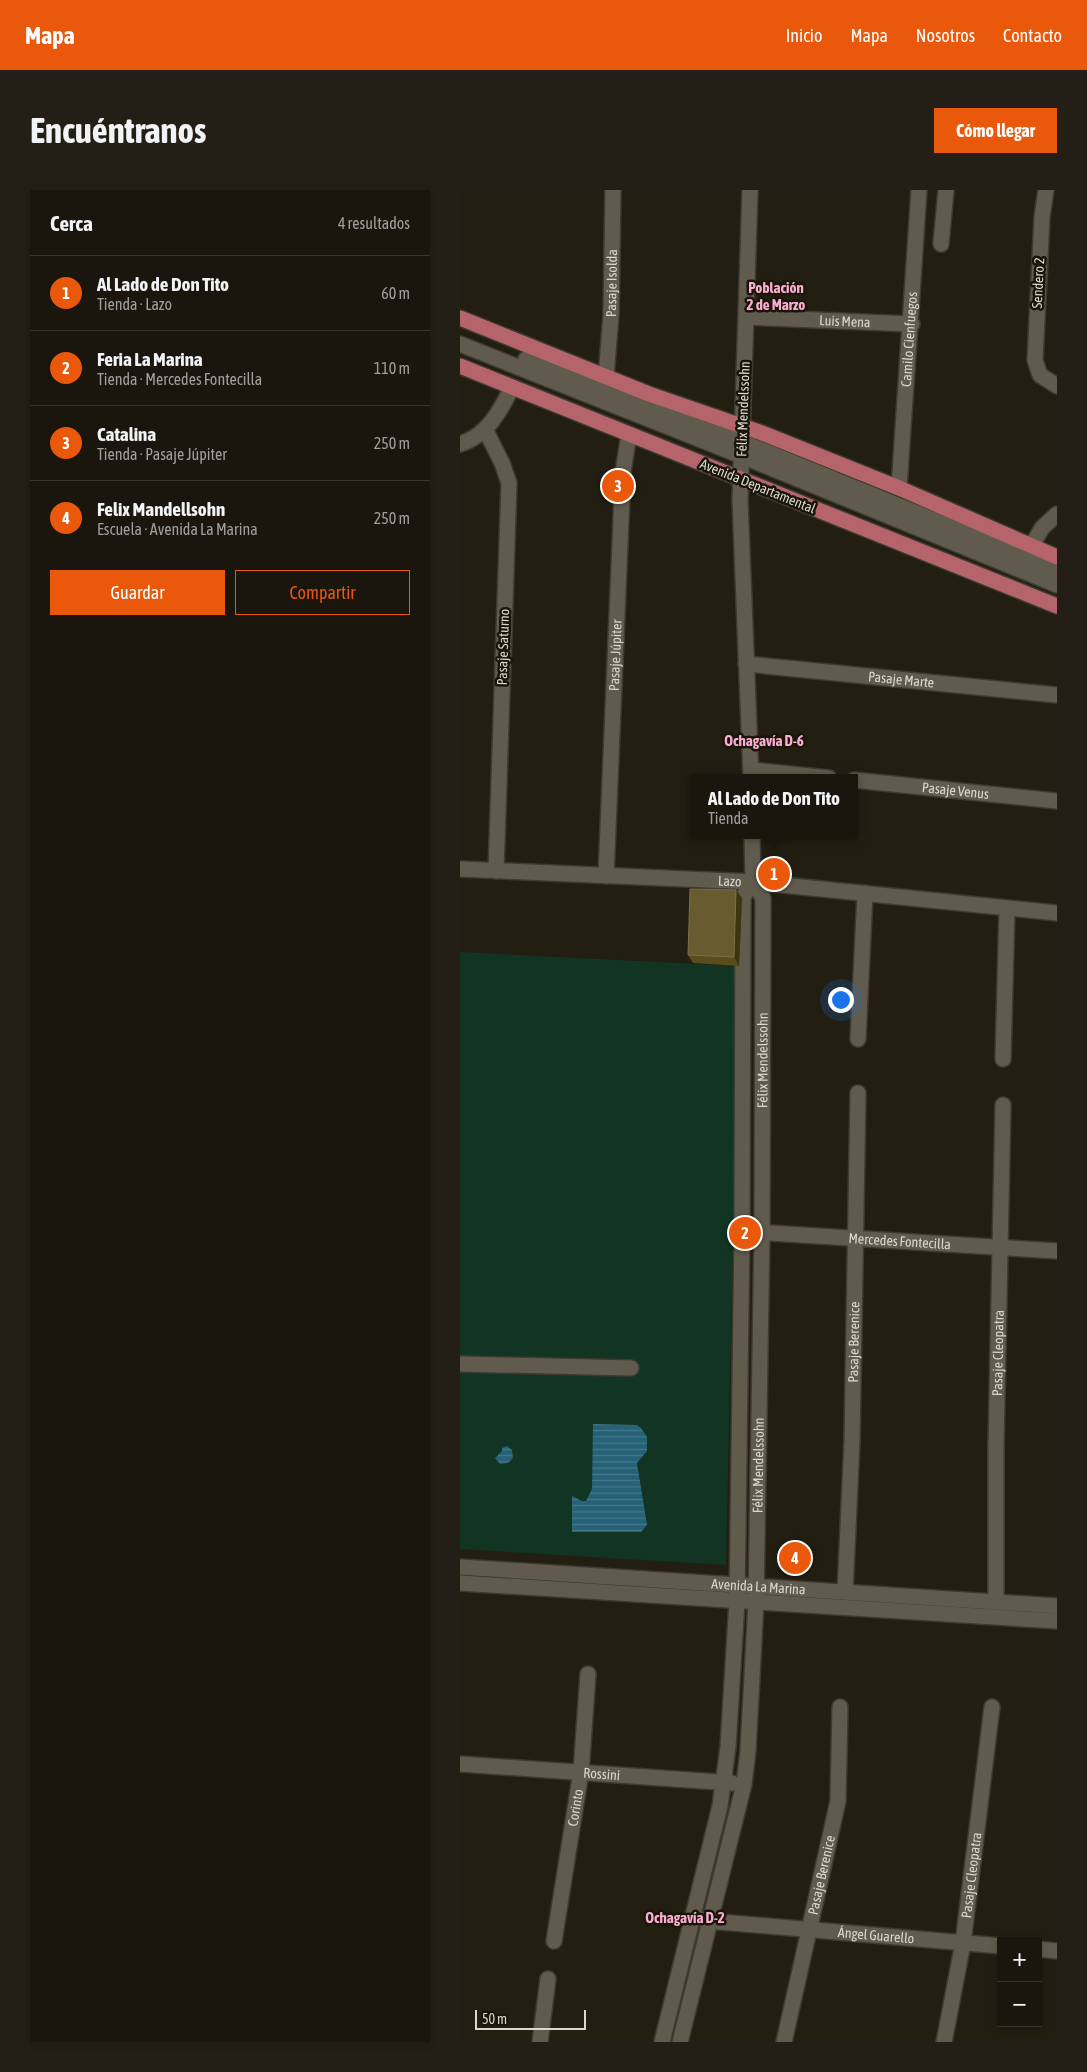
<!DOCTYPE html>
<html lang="es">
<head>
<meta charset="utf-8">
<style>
	body { margin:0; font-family:"Asap Condensed",sans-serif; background:#231f17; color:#f1f3f6 }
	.controls { position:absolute; right:15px; bottom:15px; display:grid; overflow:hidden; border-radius:0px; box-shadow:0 2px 8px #0003 }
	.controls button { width:45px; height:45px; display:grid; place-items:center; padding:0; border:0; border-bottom:1px solid #38352e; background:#1a160e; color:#f1f3f6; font:25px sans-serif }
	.scale { position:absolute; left:15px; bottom:12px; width:111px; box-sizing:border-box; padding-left:5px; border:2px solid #dad7cf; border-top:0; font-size:14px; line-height:18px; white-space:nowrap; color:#dad7cf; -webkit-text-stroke:4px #191509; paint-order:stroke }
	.you { position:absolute; left:380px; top:809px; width:18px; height:18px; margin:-12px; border:4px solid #fff; border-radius:50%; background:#1a73e8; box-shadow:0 0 0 8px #1a73e833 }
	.badge { display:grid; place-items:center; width:32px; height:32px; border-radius:50%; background:#ea580c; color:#fff; font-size:16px; font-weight:700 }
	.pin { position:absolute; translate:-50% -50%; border:2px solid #fff; box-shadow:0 1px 5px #0006 }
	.popup { position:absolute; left:230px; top:584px; width:168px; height:65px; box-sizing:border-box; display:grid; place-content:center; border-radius:0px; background:#1a160e; filter:drop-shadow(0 1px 4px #0005); font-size:16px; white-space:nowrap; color:#9f9f9e }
	.popup b { font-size:19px; color:#f1f3f6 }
	.popup::after { content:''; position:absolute; left:50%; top:100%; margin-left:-10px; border:10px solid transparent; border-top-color:#1a160e }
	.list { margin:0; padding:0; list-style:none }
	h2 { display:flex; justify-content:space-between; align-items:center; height:65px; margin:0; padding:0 20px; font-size:21px }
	h2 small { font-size:16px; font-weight:400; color:#9f9f9e }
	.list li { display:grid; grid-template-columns:32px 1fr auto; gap:15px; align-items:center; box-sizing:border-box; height:75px; padding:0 20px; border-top:1px solid #38352e }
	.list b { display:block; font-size:19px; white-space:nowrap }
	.list p { margin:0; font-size:16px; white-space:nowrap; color:#9f9f9e }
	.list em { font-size:16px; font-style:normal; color:#9f9f9e }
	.actions { display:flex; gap:10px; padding:15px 20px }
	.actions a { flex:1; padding:11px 0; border:1px solid #ea580c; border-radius:0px; text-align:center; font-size:18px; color:#ea580c }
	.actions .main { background:#ea580c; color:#fff }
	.map { position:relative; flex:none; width:597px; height:1852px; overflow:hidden; border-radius:0px }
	header { display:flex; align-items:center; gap:30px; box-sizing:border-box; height:70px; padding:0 25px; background:#ea580c; color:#fff }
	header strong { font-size:24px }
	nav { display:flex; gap:28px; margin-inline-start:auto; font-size:18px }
	.intro { display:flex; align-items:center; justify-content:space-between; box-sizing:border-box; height:120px; padding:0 30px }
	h1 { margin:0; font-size:35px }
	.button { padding:12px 22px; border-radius:0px; background:#ea580c; color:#fff; font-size:18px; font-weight:700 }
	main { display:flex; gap:30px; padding:0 30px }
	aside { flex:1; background:#1a160e; border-radius:0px; box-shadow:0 2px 8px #0003 }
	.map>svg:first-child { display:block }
	.pitch { fill:#113423 }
	.water { fill:url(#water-rules) }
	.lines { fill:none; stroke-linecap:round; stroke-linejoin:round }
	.minor-casing { stroke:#3d3a32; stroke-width:18 }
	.major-casing { stroke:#3d3a32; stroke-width:18 }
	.minor { stroke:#605b4d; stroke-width:15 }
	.major { stroke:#b5656a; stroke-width:15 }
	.wall { fill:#5b4c1c }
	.shaded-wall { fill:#3e3410 }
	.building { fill:#685b30; stroke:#7a6f49 }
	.labels { text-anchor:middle; stroke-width:5; stroke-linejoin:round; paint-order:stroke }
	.street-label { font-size:14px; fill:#dad7cf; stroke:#191509 }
	.neighbourhood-label { font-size:15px; font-weight:bold; fill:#faadd2; stroke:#191509 }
</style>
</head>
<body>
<header>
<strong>Mapa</strong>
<nav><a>Inicio</a><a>Mapa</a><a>Nosotros</a><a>Contacto</a></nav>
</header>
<div class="intro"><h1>Encuéntranos</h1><a class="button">Cómo llegar</a></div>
<main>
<aside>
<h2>Cerca<small>4 resultados</small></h2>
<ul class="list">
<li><span class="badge">1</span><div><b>Al Lado de Don Tito</b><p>Tienda · Lazo</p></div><em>60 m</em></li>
<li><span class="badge">2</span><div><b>Feria La Marina</b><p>Tienda · Mercedes Fontecilla</p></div><em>110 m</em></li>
<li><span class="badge">3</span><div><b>Catalina</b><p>Tienda · Pasaje Júpiter</p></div><em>250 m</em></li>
<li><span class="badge">4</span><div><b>Felix Mandellsohn</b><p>Escuela · Avenida La Marina</p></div><em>250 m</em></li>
</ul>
<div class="actions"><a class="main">Guardar</a><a>Compartir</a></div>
</aside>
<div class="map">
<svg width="597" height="1852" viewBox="0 0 597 1852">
	<defs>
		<pattern id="water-rules" width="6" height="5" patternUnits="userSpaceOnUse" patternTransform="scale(1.25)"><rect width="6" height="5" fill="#266277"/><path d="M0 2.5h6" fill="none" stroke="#457889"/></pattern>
	</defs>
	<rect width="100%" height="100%" fill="#221e12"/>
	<polygon class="pitch" points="0,762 279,776 266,1375 0,1359"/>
	<g class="water">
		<polygon points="133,1234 177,1235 181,1238 187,1247 187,1261 177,1273 187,1335 181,1342 112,1342 112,1306 122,1311 126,1311 132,1299"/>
		<polygon points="47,1256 52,1260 53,1268 48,1273 40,1274 35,1268 42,1261 42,1258"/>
	</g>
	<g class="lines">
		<defs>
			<g id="minor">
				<polyline points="290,0 280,310 291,588"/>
				<polyline points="586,0 582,27 575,170 580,185 597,196"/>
				<polyline points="481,54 486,0"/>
				<path id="s1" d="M287,127L452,134"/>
				<polyline points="0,154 294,271 597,395"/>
				<polyline points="66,169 295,257 597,380"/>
				<path id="s2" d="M146,187L151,125L153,0"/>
				<polyline points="25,239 42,273 49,293 36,681"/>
				<path d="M0,254C27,246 41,220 52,197"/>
				<path id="s3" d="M439,298L459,0"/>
				<polyline points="571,357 582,338 597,324"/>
				<path id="s4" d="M286,474L597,505"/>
				<polyline points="291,580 369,588"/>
				<path id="s5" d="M394,590L597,611"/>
				<path id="s6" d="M0,679L293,692L597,723"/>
				<path id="s7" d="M146,686L163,282L169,244"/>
				<polyline points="398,849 405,703"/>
				<polyline points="543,869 547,719"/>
				<path id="s8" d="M294,1042L597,1061"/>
				<polyline points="0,1174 171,1178"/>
				<path id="s9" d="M0,1377L597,1416"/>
				<polyline points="0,1393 597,1431"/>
				<path id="s10" d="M385,1402L392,1251L398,903"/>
				<path id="s11" d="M536,1412V1256L543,915"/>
				<path id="s12" d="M0,1574L272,1593"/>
				<path id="s13" d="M241,1729L249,1731L541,1756"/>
				<path id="s14" d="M94,1751L121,1582L128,1484"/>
				<polyline points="578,1759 597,1761"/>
				<polyline points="80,1852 88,1789"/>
				<polyline points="202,1852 260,1616 268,1557 277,1411 282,1042 283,707 293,692"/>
				<path id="s15" d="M220,1852L284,1594L288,1561L296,1412L302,1042L303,708L293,692L292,645"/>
				<path id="s16" d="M324,1852L378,1611L380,1517"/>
				<path id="s17" d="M484,1852L503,1753L532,1517"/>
			</g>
			<g id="major">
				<polyline points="0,128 189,204 302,243 439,298 597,367"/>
				<polyline points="0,176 597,416"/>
			</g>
		</defs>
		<use href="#minor" class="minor-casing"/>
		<use href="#major" class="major-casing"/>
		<use href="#minor" class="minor"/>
		<use href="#major" class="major"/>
	</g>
	<polygon class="wall" points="276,700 282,708 279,776 233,773 228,765"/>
	<polygon class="shaded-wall" points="276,700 282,708 279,776 274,767"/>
	<polygon class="building" points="230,699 276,700 274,767 228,765"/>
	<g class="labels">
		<g class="street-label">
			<text transform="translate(578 93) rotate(-87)" y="5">Sendero 2</text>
			<text dy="5" stroke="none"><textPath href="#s2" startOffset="94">Pasaje Isolda</textPath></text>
			<text dy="5" stroke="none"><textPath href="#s1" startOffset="98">Luis Mena</textPath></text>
			<text dy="5" stroke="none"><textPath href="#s3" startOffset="149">Camilo Cienfuegos</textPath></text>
			<text transform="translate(283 219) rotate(-88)" y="5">Félix Mendelssohn</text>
			<text transform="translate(298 296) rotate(22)" y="5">Avenida Departamental</text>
			<text transform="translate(43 457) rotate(-88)" y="5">Pasaje Saturno</text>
			<text dy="5" stroke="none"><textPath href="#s7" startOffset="221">Pasaje Júpiter</textPath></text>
			<text dy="5" stroke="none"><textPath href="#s4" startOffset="156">Pasaje Marte</textPath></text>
			<text dy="5" stroke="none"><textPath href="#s5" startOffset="102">Pasaje Venus</textPath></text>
			<text dy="5" stroke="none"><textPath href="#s6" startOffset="270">Lazo</textPath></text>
			<text dy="5" stroke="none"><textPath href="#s15" startOffset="990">Félix Mendelssohn</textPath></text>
			<text dy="5" stroke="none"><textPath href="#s8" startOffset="146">Mercedes Fontecilla</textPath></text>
			<text dy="5" stroke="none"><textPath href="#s10" startOffset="250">Pasaje Berenice</textPath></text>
			<text dy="5" stroke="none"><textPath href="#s11" startOffset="249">Pasaje Cleopatra</textPath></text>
			<text dy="5" stroke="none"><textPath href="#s15" startOffset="585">Félix Mendelssohn</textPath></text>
			<text dy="5" stroke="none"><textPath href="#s9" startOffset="299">Avenida La Marina</textPath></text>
			<text dy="5" stroke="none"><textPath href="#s12" startOffset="142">Rossini</textPath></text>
			<text dy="5" stroke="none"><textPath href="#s14" startOffset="135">Corinto</textPath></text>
			<text dy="5" stroke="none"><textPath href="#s16" startOffset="171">Pasaje Berenice</textPath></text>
			<text dy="5" stroke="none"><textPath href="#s17" startOffset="169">Pasaje Cleopatra</textPath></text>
			<text dy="5" stroke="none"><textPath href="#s13" startOffset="176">Ángel Guarello</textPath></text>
		</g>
		<g class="neighbourhood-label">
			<text x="316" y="103">Población<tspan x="316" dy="17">2 de Marzo</tspan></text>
			<text x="304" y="556">Ochagavía D-6</text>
			<text x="225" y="1733">Ochagavía D-2</text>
		</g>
	</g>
</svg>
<div class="controls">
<button>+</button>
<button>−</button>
</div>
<div class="scale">50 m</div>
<div class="you"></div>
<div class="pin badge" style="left:314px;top:684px">1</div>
<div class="popup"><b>Al Lado de Don Tito</b>Tienda</div>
<div class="pin badge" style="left:285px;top:1043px">2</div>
<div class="pin badge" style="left:158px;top:296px">3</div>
<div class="pin badge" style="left:335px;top:1368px">4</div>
</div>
</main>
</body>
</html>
